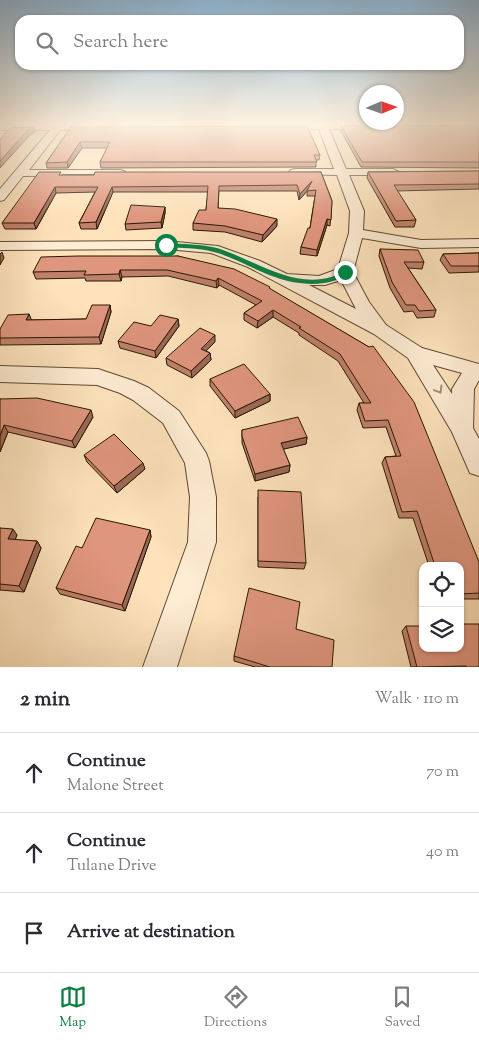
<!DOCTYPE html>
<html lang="en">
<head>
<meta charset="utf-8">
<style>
	body { margin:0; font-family:"Sorts Mill Goudy",serif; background:#f2f2f3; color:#2b2b33 }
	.controls { position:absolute; right:15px; bottom:15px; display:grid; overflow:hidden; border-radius:10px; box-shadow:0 1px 4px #0004 }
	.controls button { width:45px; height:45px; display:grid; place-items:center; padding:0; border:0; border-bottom:1px solid #e1e1e2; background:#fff; color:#2b2b33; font:25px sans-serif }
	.compass { position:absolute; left:359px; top:85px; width:45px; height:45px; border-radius:50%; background:#fff; box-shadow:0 1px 4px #0004; rotate:88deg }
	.stop { position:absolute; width:15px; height:15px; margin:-11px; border:4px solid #0b8043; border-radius:50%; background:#fff }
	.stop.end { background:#0b8043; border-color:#fff; box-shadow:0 1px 5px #0008 }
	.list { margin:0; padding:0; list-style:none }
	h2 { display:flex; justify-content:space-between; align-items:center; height:65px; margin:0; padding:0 20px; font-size:21px }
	h2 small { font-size:16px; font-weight:400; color:#7c7c81 }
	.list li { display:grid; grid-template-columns:32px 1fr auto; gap:15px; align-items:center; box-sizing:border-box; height:80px; padding:0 20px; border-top:1px solid #e1e1e2 }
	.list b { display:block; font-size:19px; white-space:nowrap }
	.list p { margin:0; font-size:16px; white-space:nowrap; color:#7c7c81 }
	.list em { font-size:16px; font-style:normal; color:#7c7c81 }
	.icon { flex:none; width:28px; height:28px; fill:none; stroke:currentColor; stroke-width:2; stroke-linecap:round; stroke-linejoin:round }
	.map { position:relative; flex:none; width:479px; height:667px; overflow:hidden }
	.search { position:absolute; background:#fff; box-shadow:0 1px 4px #0004; left:15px; right:15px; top:15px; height:55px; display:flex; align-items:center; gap:12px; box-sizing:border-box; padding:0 18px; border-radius:15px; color:#7c7c81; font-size:19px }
	.sheet { height:305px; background:#fff }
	nav { display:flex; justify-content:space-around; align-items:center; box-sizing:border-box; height:70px; border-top:1px solid #e1e1e2; background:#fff; font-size:14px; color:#7c7c81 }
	nav a { display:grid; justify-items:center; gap:2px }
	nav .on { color:#0b8043 }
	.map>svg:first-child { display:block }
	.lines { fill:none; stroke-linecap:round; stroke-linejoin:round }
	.minor-casing { stroke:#5f4a30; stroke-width:2 }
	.minor { fill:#feecd3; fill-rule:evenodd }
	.wall { fill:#c0816c; stroke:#2a1801 }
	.shaded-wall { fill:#9c6958; stroke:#2a1801 }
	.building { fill:#df967e; stroke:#2a1801 }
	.oneway { stroke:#9f8d74 }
	.route { fill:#0b8043 }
</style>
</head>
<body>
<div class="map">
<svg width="479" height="667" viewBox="0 0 479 667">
	<rect width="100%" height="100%" fill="#fde2bc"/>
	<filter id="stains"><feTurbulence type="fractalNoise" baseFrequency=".004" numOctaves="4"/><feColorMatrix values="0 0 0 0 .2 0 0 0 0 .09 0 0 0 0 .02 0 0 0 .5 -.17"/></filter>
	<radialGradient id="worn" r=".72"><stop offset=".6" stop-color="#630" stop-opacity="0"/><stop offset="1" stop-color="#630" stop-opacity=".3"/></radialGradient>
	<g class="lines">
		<defs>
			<g id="minor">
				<polygon points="56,123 96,124 101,127 96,130 60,130 29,170 120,170 124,171 126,173 124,175 23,176 4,200 0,201 0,189 50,130 0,130 0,124"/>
				<path d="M284,123L369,124L371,126L366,129H329L346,169H393L399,172L393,175H349L364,211L363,230L421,240L479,239V247L421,248L362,238L353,272L369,302L386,325L422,348L479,364V380L474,389L473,428L479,439V476L470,473L452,432L408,358L374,334L248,267L211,253L166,249L0,250V242L166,241L218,246L260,261L287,274L319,276L338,269L349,233L350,211L337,175L291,174L289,172L291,170L295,169H334L319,129L281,128V124ZM341,280L356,309L309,285H325ZM433,365L462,373L452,389V394Z"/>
				<polygon points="0,366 98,369 134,381 149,388 179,411 206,453 209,461 216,497 216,542 177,667 143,667 188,542 190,497 185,463 163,423 133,400 120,393 97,385 0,382"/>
			</g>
		</defs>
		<use href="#minor" class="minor-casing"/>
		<use href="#minor" class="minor"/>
	</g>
	<g class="wall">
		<polygon points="341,126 479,126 479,168 361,167 341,131"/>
		<polygon points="71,127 320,155 319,160 316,160 316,167 101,168 100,162 107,148 82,148 68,168 47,168 46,163"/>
		<polygon points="479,171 479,189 397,191 416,220 414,227 395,227 367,178 368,172"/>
		<polygon points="321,172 332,201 330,226 327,225 317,256 300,254 301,247 310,228 315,196 307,196 307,191 299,200 297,191 219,191 218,208 277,226 262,242 225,232 193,230 193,223 206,210 208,192 113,192 97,229 81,229 79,223 95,192 56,193 36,229 5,229 2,223 62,175"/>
		<polygon points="165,207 165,213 162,228 126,230 125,224"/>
		<polygon points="380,249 424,262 422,269 408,268 436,310 434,317 417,318 413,311 404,312 390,288 379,256"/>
		<polygon points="479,253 479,272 449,273 440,260 443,254"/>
		<polygon points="178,256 270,289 369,347 479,562 479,599 460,599 460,566 429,566 413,518 399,518 382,463 385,457 396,456 386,427 363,428 357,410 359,403 364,403 338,361 299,335 299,333 273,317 257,328 244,320 244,313 256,305 219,285 217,288 168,276 122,277 121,281 86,281 85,278 36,279 33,272"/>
		<polygon points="110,305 111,312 101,344 0,345 0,329 29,314 31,320 86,319"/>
		<polygon points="178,319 179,326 156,358 120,348 118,341"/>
		<polygon points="215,342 206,351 210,353 211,360 192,378 167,365 166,358"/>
		<polygon points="210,379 270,394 270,401 235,418 210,386"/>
		<polygon points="0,399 93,417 75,448 8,432 0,452"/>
		<polygon points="242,430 307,437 306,444 283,449 290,465 289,472 255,481 242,443"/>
		<polygon points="84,455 145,469 117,493 87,462"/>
		<polygon points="258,497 306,563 304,569 258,567"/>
		<polygon points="0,528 17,535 15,540 37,541 41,548 24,592 0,590"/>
		<polygon points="150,530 151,537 125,611 60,594 56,588 82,548"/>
		<polygon points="406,626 479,667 411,667 402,631"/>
		<polygon points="296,629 332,667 255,667 234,661 234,656"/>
	</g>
	<g class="shaded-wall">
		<polygon points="34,127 35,132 29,136 0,168 0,161 27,131"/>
		<polygon points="80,142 82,148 68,168 67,162"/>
		<polygon points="312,181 311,187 299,200 300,194"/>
		<polygon points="55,187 56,193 36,229 34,223"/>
		<polygon points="112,187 113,192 97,229 96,222"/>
		<polygon points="165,207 165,213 162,228 161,222"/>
		<polygon points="277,219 277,226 262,242 263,235"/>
		<polygon points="327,219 327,225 317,256 317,250"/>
		<polygon points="2,252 4,258 0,265 0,254"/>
		<polygon points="120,270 122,277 121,281 119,274"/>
		<polygon points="218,278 219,285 217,288 216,281"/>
		<polygon points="110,305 111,312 101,344 99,337"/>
		<polygon points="273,310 273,317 257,328 258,321"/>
		<polygon points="29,314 32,321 26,320"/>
		<polygon points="178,319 179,326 156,358 155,351"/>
		<polygon points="215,335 215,342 201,356 201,349"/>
		<polygon points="210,353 211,360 192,378 191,371"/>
		<polygon points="270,394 270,401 235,418 235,411"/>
		<polygon points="91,410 93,417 75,448 72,441"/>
		<polygon points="4,425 8,432 0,452 0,436"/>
		<polygon points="307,437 306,444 280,450 281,443"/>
		<polygon points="143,463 145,469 117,493 114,486"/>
		<polygon points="290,465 289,472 255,481 255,474"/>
		<polygon points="13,529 17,535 13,545 8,539"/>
		<polygon points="150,530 151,537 125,611 122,605"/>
		<polygon points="37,541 41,548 24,592 19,586"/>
	</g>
	<g class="building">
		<polygon points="307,126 320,155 314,155 317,162 100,162 110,142 80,142 67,162 46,163 71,127"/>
		<polygon points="341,126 479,126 479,162 362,162"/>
		<polygon points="34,127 27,131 0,161 0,139 10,128"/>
		<polygon points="479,171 479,184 394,185 416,220 396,221 368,172"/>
		<polygon points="39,172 61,172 59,175 94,175 95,172 321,172 332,201 331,220 327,219 317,250 301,247 308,228 310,228 316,190 307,191 312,181 300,194 297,185 219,186 218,208 235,209 277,219 263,235 225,226 193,223 199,210 206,210 208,186 112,187 96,222 79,223 98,187 55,187 34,223 2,223"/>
		<polygon points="131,205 165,207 161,222 125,224"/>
		<polygon points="380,249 418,250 424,262 404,262 436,310 419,311 415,305 406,305 392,282"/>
		<polygon points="479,253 479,266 451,266 443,254"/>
		<polygon points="78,256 178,256 234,269 270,287 269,288 369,347 373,346 414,402 479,562 479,593 460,594 460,566 435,566 417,511 402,512 385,457 401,456 388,420 365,421 359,403 371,403 340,354 299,328 301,327 273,310 258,321 244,313 262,301 218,278 216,281 167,270 120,270 119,274 84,275 86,271 33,272 41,257"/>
		<polygon points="92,305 110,305 99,337 0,338 0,329 8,315 29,314 26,320 86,319"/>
		<polygon points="160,315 178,319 155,351 118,341 134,322 151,326"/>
		<polygon points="200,328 215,335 201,349 210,353 191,371 166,358"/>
		<polygon points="244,364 270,394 235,411 210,379"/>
		<polygon points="37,398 91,410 72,441 4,425 0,436 0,399"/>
		<polygon points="298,417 307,437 281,443 290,465 255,474 242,436 242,430"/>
		<polygon points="114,434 143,463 114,486 84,455"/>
		<polygon points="258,490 301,492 306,563 258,561"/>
		<polygon points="96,518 150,530 122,605 56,588 76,546 82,548"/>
		<polygon points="0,528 13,529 8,539 37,541 19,586 0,584"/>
		<polygon points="249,588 300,602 296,629 334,640 332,667 270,667 234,656"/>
		<polygon points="460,624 479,624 479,667 467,667 466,666 417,667 406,626 423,626 423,648 460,648"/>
	</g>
	<defs><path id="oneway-chevron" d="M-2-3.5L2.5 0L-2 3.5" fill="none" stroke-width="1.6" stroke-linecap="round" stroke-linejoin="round" transform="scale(1.25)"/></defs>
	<use class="oneway" href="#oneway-chevron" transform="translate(439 390) rotate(59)"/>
	<linearGradient id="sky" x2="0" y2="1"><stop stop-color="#8db6d6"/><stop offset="0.57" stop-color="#fef2e1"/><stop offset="1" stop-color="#fef2e1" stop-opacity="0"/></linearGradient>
	<rect width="479" height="216" fill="url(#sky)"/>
	<path class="route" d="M166,243C183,244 201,244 217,248C253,259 292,289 331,277C336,276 340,272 345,270L349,272C331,289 296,285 275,277C254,270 236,258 214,252C198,247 180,249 164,246V243Z"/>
	<rect width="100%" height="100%" filter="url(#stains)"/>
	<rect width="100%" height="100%" fill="url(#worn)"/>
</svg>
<div class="controls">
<button><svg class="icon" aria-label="locate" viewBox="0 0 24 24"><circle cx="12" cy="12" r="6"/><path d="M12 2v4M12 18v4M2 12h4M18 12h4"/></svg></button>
<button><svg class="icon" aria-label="layers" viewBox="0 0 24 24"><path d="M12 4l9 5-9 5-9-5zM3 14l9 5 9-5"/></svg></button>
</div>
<svg class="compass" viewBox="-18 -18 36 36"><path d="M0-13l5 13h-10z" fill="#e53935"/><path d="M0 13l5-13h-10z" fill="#7c7c81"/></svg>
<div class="stop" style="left:166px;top:245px"></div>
<div class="stop end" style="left:345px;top:272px"></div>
<div class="search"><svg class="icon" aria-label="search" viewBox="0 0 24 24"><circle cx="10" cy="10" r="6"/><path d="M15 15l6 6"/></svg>Search here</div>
</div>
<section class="sheet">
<h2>2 min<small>Walk · 110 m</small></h2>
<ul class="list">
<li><svg class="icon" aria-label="ahead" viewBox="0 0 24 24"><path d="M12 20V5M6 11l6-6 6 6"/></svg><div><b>Continue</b><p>Malone Street</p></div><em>70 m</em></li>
<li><svg class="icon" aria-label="ahead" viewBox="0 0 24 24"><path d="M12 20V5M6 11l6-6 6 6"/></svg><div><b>Continue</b><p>Tulane Drive</p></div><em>40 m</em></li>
<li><svg class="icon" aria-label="arrive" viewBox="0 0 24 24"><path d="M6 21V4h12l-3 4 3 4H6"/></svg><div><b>Arrive at destination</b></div></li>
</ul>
</section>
<nav>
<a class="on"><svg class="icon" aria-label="map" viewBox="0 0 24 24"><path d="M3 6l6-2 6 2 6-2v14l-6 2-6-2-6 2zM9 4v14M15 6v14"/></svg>Map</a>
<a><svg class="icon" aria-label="directions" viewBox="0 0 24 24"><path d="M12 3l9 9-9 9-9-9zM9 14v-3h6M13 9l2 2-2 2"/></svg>Directions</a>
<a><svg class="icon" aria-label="saved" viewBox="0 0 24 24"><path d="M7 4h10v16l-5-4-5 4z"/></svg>Saved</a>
</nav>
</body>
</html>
